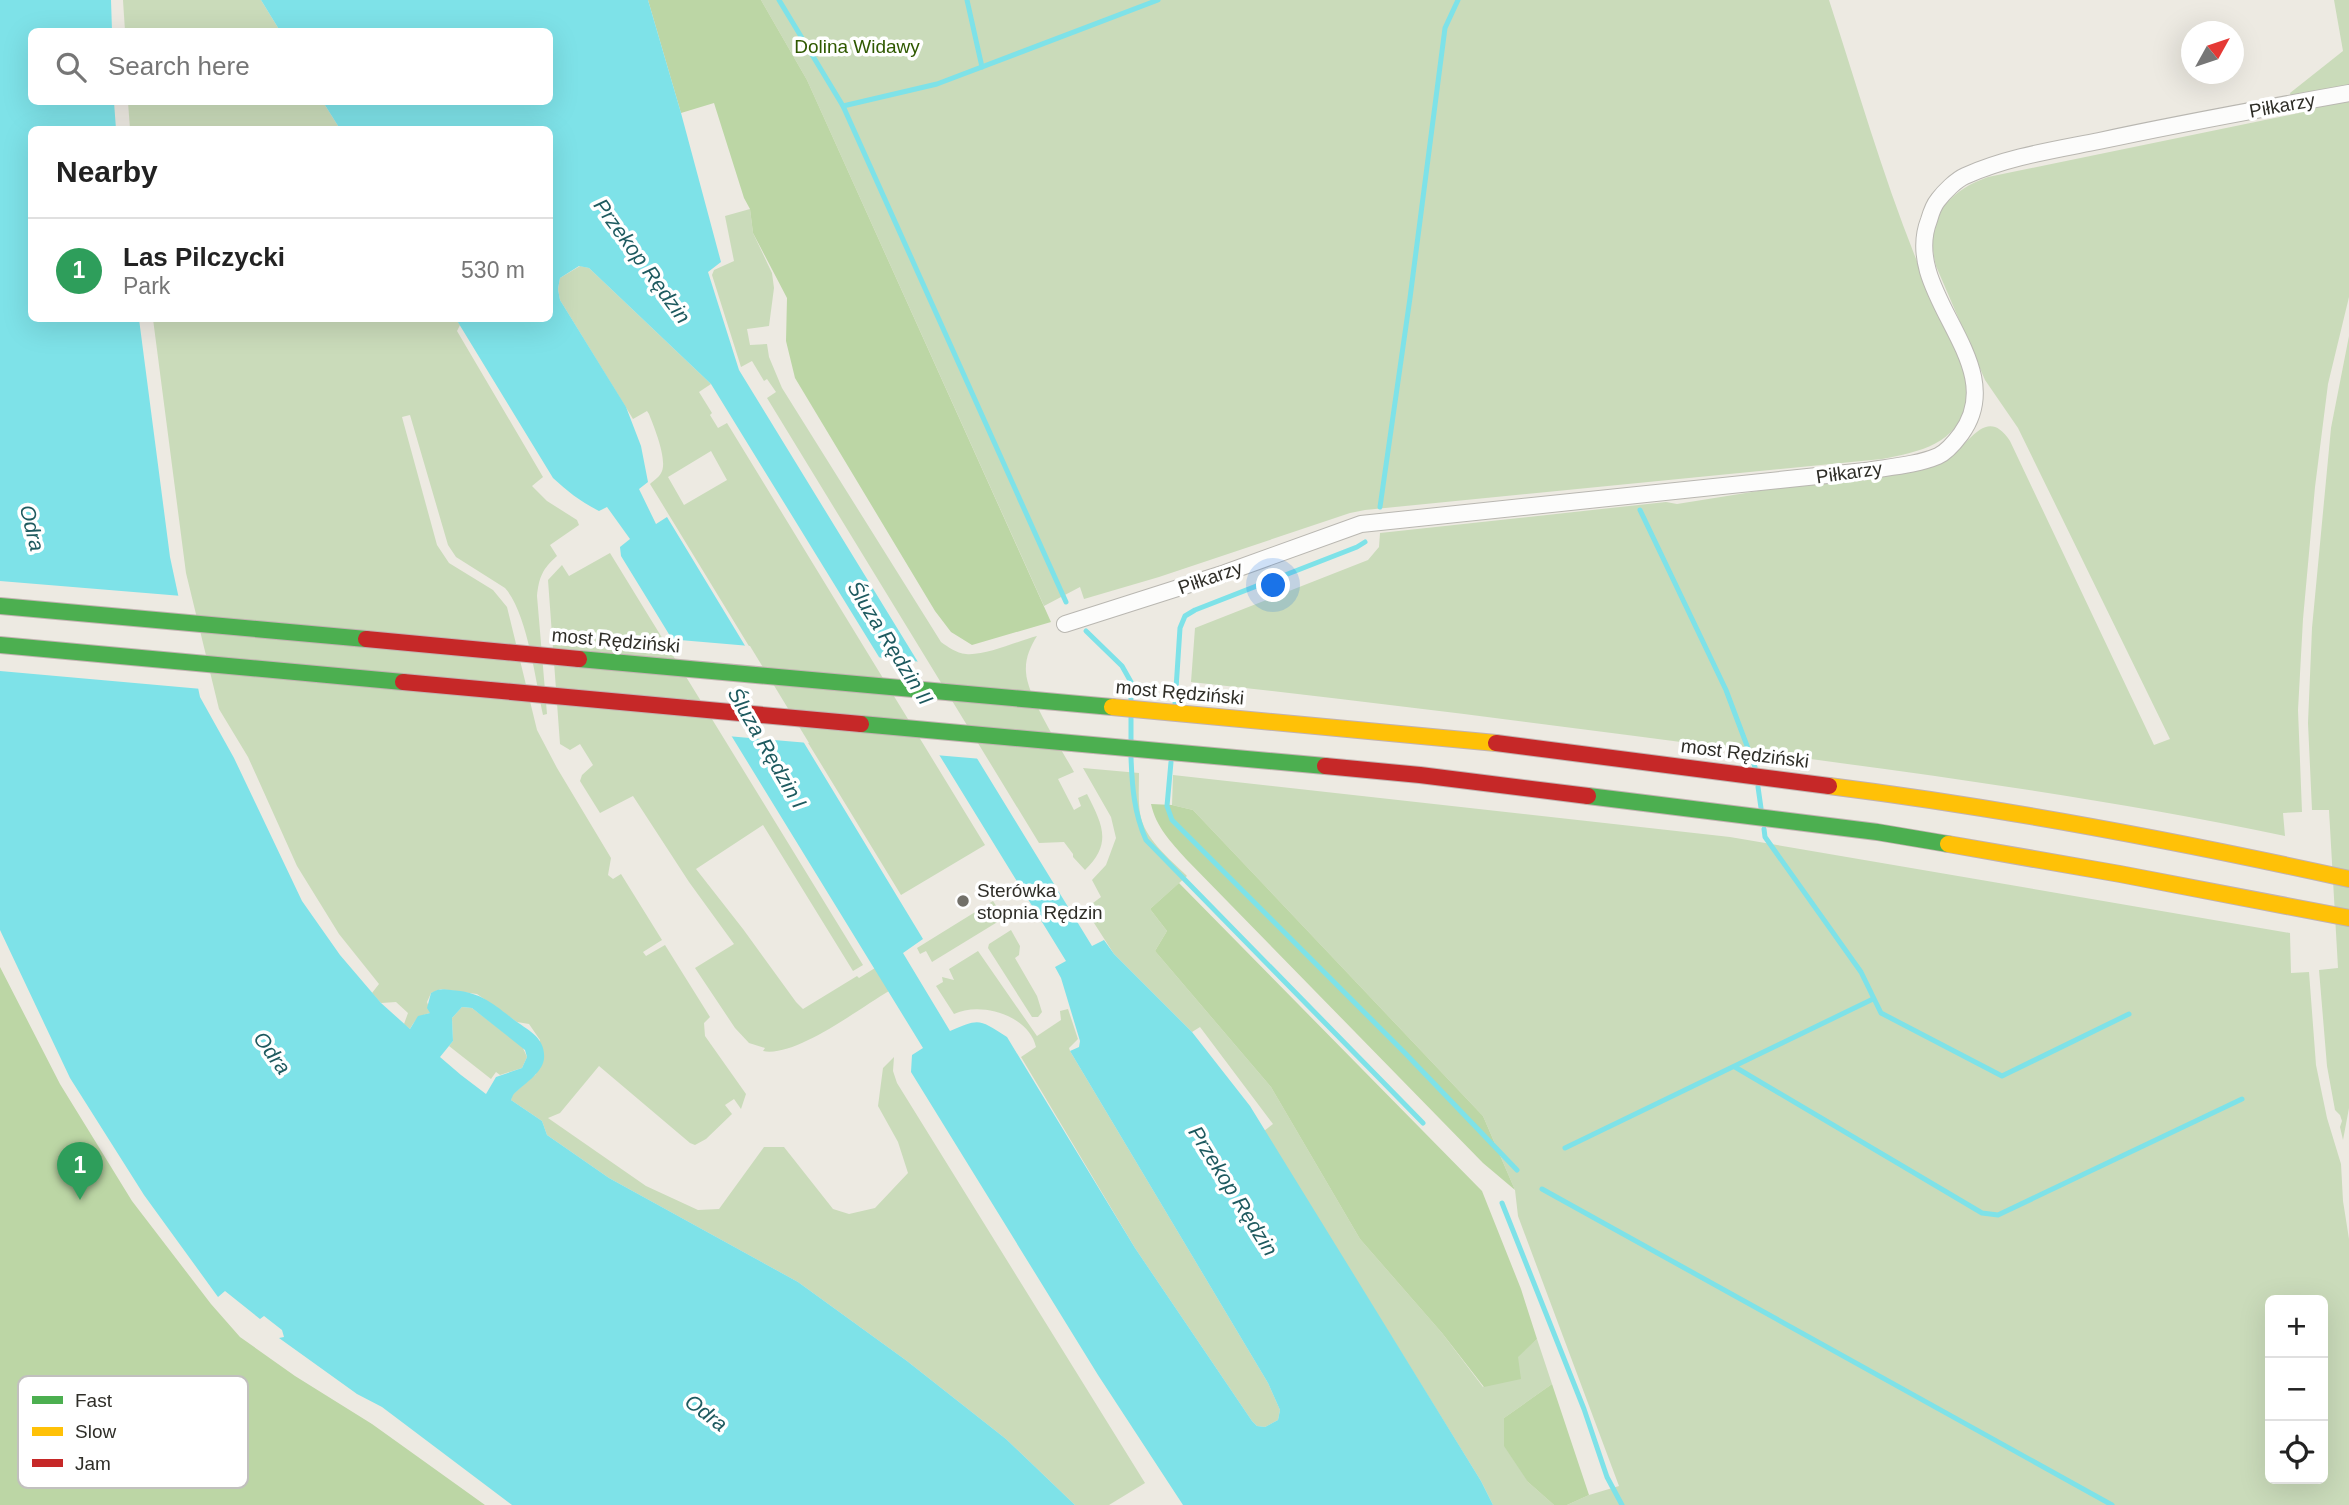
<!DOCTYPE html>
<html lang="en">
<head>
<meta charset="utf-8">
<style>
	body { margin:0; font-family:Helvetica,sans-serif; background:#f6f6f6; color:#222 }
	.controls { position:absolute; right:21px; bottom:21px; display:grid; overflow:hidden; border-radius:10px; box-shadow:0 7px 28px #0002 }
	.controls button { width:63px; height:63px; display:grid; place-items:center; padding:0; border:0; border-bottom:2px solid #e0e0e0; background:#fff; color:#222; font:35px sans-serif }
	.compass { position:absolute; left:2181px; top:21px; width:63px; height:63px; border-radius:50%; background:#fff; box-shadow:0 7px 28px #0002; rotate:50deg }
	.you { position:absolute; left:1274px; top:586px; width:24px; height:24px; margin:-18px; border:5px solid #fff; border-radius:50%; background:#1a73e8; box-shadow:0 0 0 10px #1a73e833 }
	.badge { display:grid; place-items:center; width:46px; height:46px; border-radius:50%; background:#db2777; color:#fff; font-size:23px; font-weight:700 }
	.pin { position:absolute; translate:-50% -58px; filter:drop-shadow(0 2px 4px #0008) }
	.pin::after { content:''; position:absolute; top:37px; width:24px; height:21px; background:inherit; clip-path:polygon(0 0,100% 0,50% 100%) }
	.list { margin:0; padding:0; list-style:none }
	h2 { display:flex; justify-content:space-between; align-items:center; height:91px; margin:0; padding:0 28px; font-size:30px }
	h2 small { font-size:23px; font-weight:400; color:#767676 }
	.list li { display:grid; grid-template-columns:46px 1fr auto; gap:21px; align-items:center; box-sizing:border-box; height:105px; padding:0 28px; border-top:2px solid #e0e0e0 }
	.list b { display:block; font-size:26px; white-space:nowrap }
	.list p { margin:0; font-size:23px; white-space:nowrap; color:#767676 }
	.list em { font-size:23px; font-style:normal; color:#767676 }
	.icon { flex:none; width:38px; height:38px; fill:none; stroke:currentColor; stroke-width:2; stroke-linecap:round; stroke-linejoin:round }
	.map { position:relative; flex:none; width:2349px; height:1505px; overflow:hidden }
	.search { position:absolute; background:#fff; box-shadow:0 7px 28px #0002; left:28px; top:28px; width:525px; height:77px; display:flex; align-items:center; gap:18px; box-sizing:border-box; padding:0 24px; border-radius:10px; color:#767676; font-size:26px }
	.panel { position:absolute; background:#fff; box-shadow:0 7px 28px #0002; left:28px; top:126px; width:525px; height:196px; border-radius:10px }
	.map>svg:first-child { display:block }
	.green { fill:#cadbba; fill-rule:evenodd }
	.forest { fill:#bcd6a5 }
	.water { fill:#7ee2e8; fill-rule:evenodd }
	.pier { fill:#edeae2 }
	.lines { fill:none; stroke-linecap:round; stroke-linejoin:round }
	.stream { stroke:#7ee2e8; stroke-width:5 }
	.street-casing { stroke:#b9b7b1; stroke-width:18 }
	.fast-casing { stroke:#c2b2b1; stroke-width:18 }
	.slow-casing { stroke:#c2b2b1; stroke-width:18 }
	.jam-casing { stroke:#c2b2b1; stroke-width:18 }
	.street { stroke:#fcfcfb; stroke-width:16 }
	.fast { stroke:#4caf50; stroke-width:16 }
	.slow { stroke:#ffc107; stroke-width:16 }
	.jam { stroke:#c62828; stroke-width:16 }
	.poi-dot { fill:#727069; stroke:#fff; stroke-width:2.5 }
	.labels { text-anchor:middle; stroke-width:7; stroke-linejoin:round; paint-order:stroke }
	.park-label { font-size:19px; fill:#2f5900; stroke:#fff }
	.street-label { font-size:19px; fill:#2f2e28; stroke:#fff }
	.poi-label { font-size:19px; fill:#2f2e28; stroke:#fff; text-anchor:start }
	.water-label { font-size:21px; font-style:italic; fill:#1e5a5f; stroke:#fff }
	.key { fill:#fff; stroke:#c1c0be; stroke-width:2 }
	.key-label { font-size:19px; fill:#2f2e28 }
</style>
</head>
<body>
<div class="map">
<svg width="2349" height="1505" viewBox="0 0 2349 1505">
	<rect width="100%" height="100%" fill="#edeae2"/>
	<g class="green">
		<polygon points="123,0 261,0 280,31 125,31"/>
		<path d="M761,0H1829C1863,105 1893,211 1938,311C1950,337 1972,370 1966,401C1959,444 1919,452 1882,459L1365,510L1350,513L1159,577L1084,599L1080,587L1044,606L807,80Z"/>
		<polygon points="2334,0 2349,0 2349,86 2291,97 2290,93 2343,51"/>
		<path d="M2349,99V297L2328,384L2315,487L2303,619L2298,710L2302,812L2283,813L2285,836C2106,798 1924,774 1742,750C1559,726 1375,702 1191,682L1195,628L1368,560L1379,547L1380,533L1666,502L1677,504L1796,485L1917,470C1929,467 1939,465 1949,458C1969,444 1987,405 2010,441L2154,745L2170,739L2018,428L1985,380L1936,266C1924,221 1945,192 1988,177L2299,113V109Z"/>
		<polygon points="128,102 323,102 340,129 130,129"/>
		<path d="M750,209L753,233L772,273L774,288L769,326L747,329L750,345L767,344L769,357L782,388L941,642C948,647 956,653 966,654C985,656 1018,641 1037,636C1030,647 1025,659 1026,672C1027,697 1061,748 1074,772L1058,779L1074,810L1081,806L1078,798L1087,794C1102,824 1113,843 1085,870L1073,857V854L1064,842L1039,843L767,398L776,392L767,379L764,381L752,361L741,367L712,275L714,270L734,261L725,216Z"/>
		<path d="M580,266L589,268L711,384L699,392L712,413L710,415L718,428L727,423L985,845L901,895L650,484C654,480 660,477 662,471C667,458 654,427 649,414L647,411L633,419L560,300L558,289L560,278ZM711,451L727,480L684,505L668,477Z"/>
		<path d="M153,319H456L460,325L457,331L543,477L532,486L547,501L577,520L579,525L550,545L557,556C542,569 539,578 537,596L547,714L543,715C536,682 527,612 505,588L456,557L448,545L410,415L402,417L437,545L449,563L493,590L507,607L537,730L557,768L611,858L608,875L613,879L621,874L662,940L643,952L646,956L665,945L710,1017L704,1023L705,1036L746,1094L741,1109L734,1099L725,1105L732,1114L706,1139L695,1145L690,1143L599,1066L560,1113L548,1118L646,1186L698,1210L719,1209L764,1147H784L833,1209L849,1214L875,1208L908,1173L898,1142L878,1106L883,1068L894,1057L893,1071L897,1083L1145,1483L1109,1505H1075L1006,1439L907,1361L798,1282L609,1178L547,1135L542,1121L511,1100L512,1095L536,1074L540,1040L529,1024L517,1022L477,994L441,989L431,993L427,1002L431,1013C419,1015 415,1020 410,1029L404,1024L408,1013L396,1002L381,1003L372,993L379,984L339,934L297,866L248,757L219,709L186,573Z"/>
		<polygon points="2349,336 2349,1108 2343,1140 2340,1127 2342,1121 2340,1115 2335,1110 2327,1066 2319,970 2338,968 2329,810 2312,810 2308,723 2312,628 2331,428"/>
		<path d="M610,553L863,965L853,971L763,825L696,869L743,929L796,1002L803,1009L857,976L859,978L875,968L889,991C860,1008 795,1058 763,1051L765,1048L749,1043L735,1028L695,968L734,944L689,882L633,796L600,813L580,781L582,775L593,765L580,744L570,750L560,744L548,580L562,565L569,576Z"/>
		<path d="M1083,768L1139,773C1139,786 1138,800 1140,813C1144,839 1169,858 1187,876L1150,909L1167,931L1155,951L1271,1087L1360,1239L1442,1333L1483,1387L1537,1339L1552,1384L1504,1418L1528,1482L1554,1505H1493L1481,1481L1264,1131L1273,1124L1200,1027L1192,1032L1114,954L1085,909L1101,897L1092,880L1106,865L1116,838L1111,817Z"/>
		<path d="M1173,775L1730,837L2290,933L2291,973L2309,972L2316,1065L2327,1118L2341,1164L2343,1201L2349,1239V1505H1567L1589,1495L1619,1486L1518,1216L1515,1190L1483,1116L1193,810L1172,805ZM2270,1300H2323V1479H2270Z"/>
		<polygon points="993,901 1004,918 932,962 926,951 920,954 917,948"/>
		<polygon points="1011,930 1020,946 1019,955 1015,958 1037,996 1042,1012 1038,1017 1032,1017 988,948 989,944"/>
		<path d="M978,951L1037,1036L1061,1020L1060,1011L1068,1009L1078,1039L1069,1048L1070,1051L1268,1383L1280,1410L1278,1420L1265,1427L1257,1426L1252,1421L1135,1248L1021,1057L1036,1047C1029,1015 980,1001 954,1014L936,986L943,982L942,977L954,980L949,969Z"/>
		<polygon points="462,1007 472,1008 522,1046 527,1057 522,1068 500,1075 496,1072 491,1079 449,1046 453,1041 452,1018"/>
	</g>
	<g class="forest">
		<polygon points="648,0 761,0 807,80 1051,622 972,645 951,632 935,611 795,378 786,341 787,298 753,233 750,209 744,198 714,103 681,113"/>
		<path d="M1151,804L1172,805L1193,810L1483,1116L1515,1190L1483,1163L1186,859C1171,842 1156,827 1151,804Z"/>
		<polygon points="1179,883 1482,1191 1521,1289 1537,1339 1518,1357 1521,1379 1484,1387 1442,1333 1360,1239 1271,1087 1155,951 1167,931 1150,909"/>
		<polygon points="0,967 60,1084 132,1201 211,1304 240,1337 295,1376 372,1424 485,1505 0,1505"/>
		<polygon points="1552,1384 1589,1495 1567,1505 1554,1505 1528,1482 1504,1446 1504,1418"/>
	</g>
	<g class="water">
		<path d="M0,0H111L112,31L32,32V102H114L116,129L32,130V318L139,319L170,557L200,697L234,758L302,901L340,955L381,1003L410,1029L418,1016L430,1013L427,1008L431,993C439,988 443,989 451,990C480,992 491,1002 513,1019C527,1030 546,1037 544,1059C542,1074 522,1085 513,1095L511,1100L542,1121L547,1135L609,1178L798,1282L907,1361L1006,1439L1075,1505H512L382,1407L357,1394L279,1338L284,1337L282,1330L264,1316L260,1319L225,1291L218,1297L144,1195L70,1078L0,930ZM462,1007L472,1008L525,1050L527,1057L522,1068L496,1077L486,1094L461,1075L440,1057L453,1041L452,1018Z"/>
		<path d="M261,0H648L681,113L721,262L708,272L739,370L1092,946L1104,940L1114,954L1192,1032L1250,1106L1481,1481L1493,1505H1183L1098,1375L911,1072L912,1055L923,1048L621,556L620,547L630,539L607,507L599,511C581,502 567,491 553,478L456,319L550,318V130L340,129L323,102H550V32L280,31ZM579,266L589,268L711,384L1066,961L1055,967L1061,978L1080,1041L1079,1047L1070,1051L1268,1383L1280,1410L1278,1420L1265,1427L1257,1426L1252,1421L1135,1248L1007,1037C979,1019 980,1018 950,1031L903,953L923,939L667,517L656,524L639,489L648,482L641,446L626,407L560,300L558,289L560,278Z"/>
	</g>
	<g class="pier">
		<polygon points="0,581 182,596 202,689 0,671"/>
		<polygon points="668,639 750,646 809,743 727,736"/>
		<polygon points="875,657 922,662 982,759 935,755"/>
	</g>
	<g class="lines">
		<g class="stream">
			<polyline points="779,0 843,106 1066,602"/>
			<polyline points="967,0 982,67"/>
			<polyline points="843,106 937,84 1158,0"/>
			<polyline points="1380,507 1410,298 1445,28 1458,0"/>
			<polyline points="1640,510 1726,690 1755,767"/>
			<polyline points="1086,631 1122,666 1131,682 1131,701"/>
			<polyline points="1175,704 1180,628 1185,616 1195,610 1357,547 1365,542"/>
			<polyline points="1131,718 1131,740"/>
			<path d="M1131,757C1132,786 1134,813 1146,840L1423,1123"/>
			<polyline points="1171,762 1167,806 1172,820 1404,1052 1517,1170"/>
			<polyline points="1758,787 1761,808"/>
			<polyline points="1764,829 1765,837 1861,972 1881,1013 2002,1076 2129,1014"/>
			<polyline points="1735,1067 1982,1213 1998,1215 2242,1099"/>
			<polyline points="1565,1148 1873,999"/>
			<polyline points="1542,1189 2112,1505"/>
			<polyline points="1502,1203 1584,1409 1607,1477 1622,1505"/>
		</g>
		<defs>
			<path id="street" d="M1065,624L1225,573L1361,524L1865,471C1889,467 1917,465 1938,456C1947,452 1955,442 1961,434C2013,363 1900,294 1929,220C1931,213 1933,206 1938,200C1944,192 1956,180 1965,176C2007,157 2054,150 2099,141C2182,123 2265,108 2349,93"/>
			<g id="fast">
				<polyline points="0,606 366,639"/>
				<polyline points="0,645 403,682"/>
				<polyline points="579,659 1112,707"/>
				<polyline points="861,724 1325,766"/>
				<polyline points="1588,796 1877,832 1948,844"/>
			</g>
			<g id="slow">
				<polyline points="1112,707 1496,743"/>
				<path d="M1829,786C2004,808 2177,841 2349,879"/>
				<polyline points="1948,844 2120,874 2349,918"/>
			</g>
			<g id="jam">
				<polyline points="366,639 579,659"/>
				<polyline points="403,682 861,724"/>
				<polyline points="1496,743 1829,786"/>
				<polyline points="1325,766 1420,775 1588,796"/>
			</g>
		</defs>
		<use href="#street" class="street-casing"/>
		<use href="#fast" class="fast-casing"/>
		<use href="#slow" class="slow-casing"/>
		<use href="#jam" class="jam-casing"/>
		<use href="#street" class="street"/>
		<use href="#fast" class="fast"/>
		<use href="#slow" class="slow"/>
		<use href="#jam" class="jam"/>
	</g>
	<circle class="poi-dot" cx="963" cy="901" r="7"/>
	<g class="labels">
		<g class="park-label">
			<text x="857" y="53">Dolina Widawy</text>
		</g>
		<g class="street-label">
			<text transform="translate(2282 105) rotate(-10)" y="7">Piłkarzy</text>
			<text transform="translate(1849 472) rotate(-8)" y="7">Piłkarzy</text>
			<text transform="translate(1210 577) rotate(-19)" y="7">Piłkarzy</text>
			<text transform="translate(616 640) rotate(5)" y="7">most Rędziński</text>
			<text transform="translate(1180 692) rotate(5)" y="7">most Rędziński</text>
			<text transform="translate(1745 753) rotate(7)" y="7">most Rędziński</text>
		</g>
		<g class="poi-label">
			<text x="977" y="897">Sterówka<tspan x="977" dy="22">stopnia Rędzin</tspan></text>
		</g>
		<g class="water-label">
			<text transform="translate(642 261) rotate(54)" y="7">Przekop Rędzin</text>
			<text transform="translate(32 528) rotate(76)" y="7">Odra</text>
			<text transform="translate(890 643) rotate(58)" y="7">Śluza Rędzin II</text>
			<text transform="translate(767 748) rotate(60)" y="7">Śluza Rędzin I</text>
			<text transform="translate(272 1053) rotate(54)" y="7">Odra</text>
			<text transform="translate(1233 1191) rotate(58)" y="7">Przekop Rędzin</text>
			<text transform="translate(706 1413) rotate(37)" y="7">Odra</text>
		</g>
	</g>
	<rect x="18" y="1376" width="230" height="112" rx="10" class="key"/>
	<rect x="32" y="1396" width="31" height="8" fill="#4caf50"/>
	<rect x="32" y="1427" width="31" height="9" fill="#ffc107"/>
	<rect x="32" y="1459" width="31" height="8" fill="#c62828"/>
	<g class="key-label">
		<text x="75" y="1407">Fast</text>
		<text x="75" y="1438">Slow</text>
		<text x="75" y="1470">Jam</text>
	</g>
</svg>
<div class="controls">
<button>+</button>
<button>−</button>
<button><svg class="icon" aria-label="locate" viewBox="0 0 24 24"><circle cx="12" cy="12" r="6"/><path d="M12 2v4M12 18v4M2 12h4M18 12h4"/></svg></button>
</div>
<svg class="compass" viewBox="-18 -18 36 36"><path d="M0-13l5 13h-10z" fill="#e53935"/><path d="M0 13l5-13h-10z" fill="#767676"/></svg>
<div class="you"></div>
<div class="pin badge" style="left:80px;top:1200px;background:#2e9e5b">1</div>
<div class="search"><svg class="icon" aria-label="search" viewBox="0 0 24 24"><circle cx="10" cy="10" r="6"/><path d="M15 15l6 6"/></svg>Search here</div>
<section class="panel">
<h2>Nearby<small></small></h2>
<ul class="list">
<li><span class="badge" style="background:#2e9e5b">1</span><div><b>Las Pilczycki</b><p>Park</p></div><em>530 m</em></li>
</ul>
</section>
</div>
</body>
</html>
